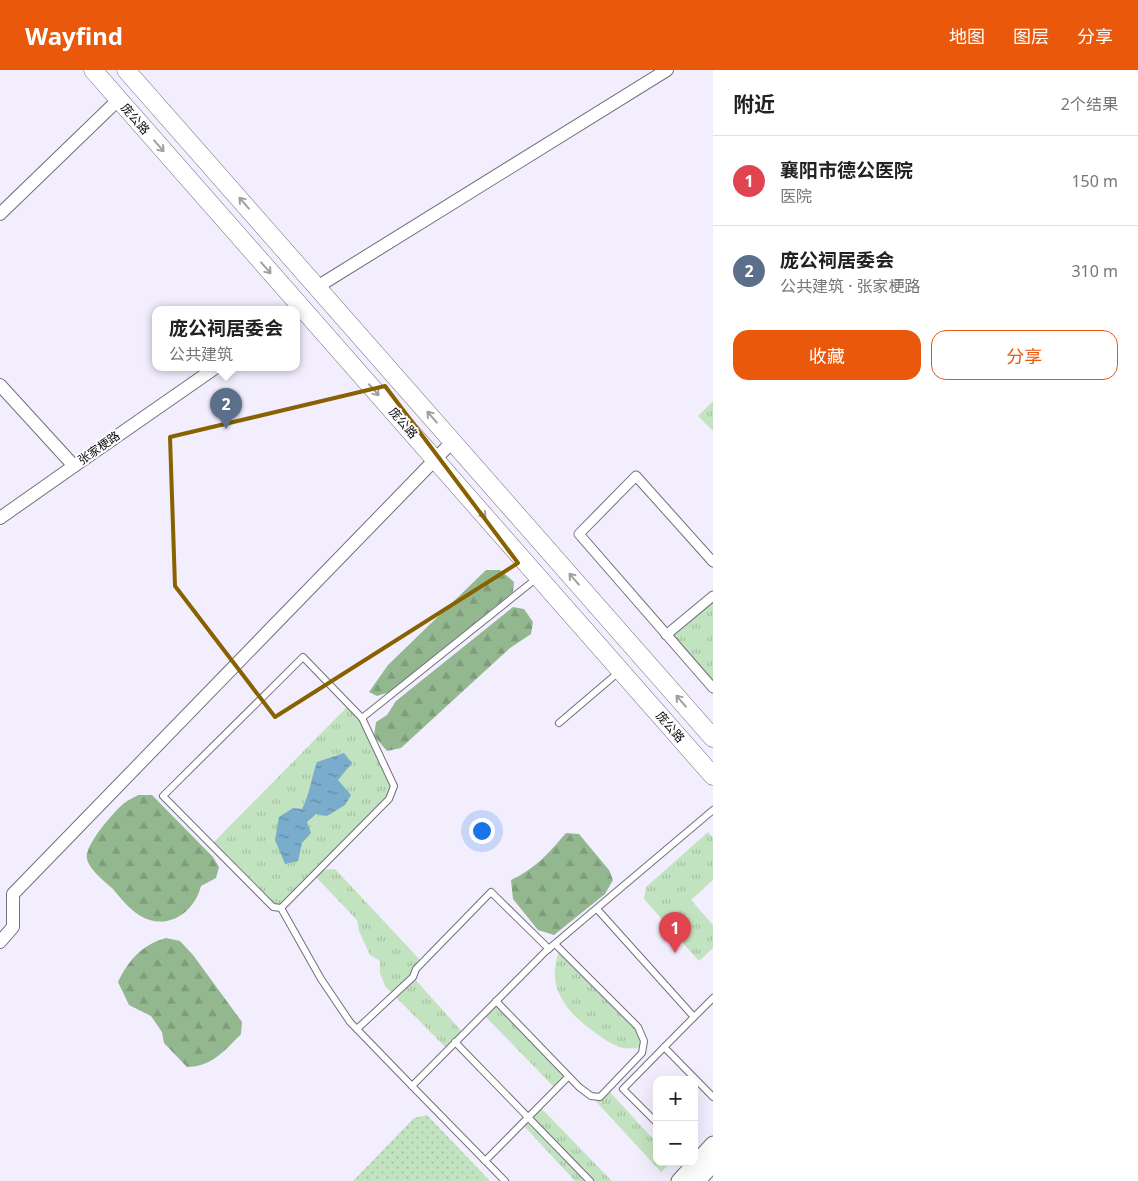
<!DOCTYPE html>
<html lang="zh">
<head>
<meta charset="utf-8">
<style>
	body { margin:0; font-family:"Noto Sans","Noto Sans SC",sans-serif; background:#f2f2f2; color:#222 }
	.controls { position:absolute; right:15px; bottom:15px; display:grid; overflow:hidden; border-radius:10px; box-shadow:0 5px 20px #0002 }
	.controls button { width:45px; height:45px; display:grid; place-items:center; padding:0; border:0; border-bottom:1px solid #e0e0e0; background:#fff; color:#222; font:25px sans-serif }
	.you { position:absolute; left:481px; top:760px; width:18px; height:18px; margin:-12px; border:4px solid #fff; border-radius:50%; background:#1a73e8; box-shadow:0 0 0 8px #1a73e833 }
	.badge { display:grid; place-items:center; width:32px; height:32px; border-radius:50%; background:#ea580c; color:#fff; font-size:16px; font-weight:700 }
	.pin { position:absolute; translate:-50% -41px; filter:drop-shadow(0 1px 2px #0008) }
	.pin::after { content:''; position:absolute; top:26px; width:18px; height:15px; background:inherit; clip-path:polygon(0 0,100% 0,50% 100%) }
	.popup { position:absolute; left:152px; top:236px; width:148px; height:65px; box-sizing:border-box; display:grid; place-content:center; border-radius:10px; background:#fff; filter:drop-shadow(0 1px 4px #0005); font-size:16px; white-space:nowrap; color:#767676 }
	.popup b { font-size:19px; color:#222 }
	.popup::after { content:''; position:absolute; left:50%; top:100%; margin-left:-10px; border:10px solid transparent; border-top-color:#fff }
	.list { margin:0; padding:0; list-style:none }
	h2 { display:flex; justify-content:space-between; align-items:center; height:65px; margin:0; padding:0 20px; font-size:21px }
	h2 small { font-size:16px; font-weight:400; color:#767676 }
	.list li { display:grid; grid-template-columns:32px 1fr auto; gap:15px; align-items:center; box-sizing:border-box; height:90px; padding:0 20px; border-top:1px solid #e0e0e0 }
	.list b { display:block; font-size:19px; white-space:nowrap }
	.list p { margin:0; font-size:16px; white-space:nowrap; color:#767676 }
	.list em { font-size:16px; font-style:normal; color:#767676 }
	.actions { display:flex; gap:10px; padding:15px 20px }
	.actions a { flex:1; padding:11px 0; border:1px solid #ea580c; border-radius:15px; text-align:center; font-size:18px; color:#ea580c }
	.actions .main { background:#ea580c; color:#fff }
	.map { position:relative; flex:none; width:713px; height:1111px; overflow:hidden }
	header { display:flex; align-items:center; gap:30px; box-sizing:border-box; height:70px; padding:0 25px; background:#ea580c; color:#fff }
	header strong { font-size:24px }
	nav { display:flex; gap:28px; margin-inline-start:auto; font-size:18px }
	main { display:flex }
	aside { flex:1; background:#fff }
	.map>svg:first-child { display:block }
	.grass { fill:url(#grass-dots) }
	.forest { fill:url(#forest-firs) }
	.park { fill:url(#park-tufts) }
	.water { fill:url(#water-ripples) }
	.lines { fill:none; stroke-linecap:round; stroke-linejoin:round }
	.service-casing { stroke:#736f7c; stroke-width:8 }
	.pedestrian-casing { stroke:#736f7c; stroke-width:11 }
	.minor-casing { stroke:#736f7c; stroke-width:14 }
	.tertiary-casing { stroke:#736f7c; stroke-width:17 }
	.secondary-casing { stroke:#736f7c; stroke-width:19 }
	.primary-casing { stroke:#736f7c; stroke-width:21 }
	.service { stroke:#fff; stroke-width:6 }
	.pedestrian { stroke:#fff; stroke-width:9 }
	.minor { stroke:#fff; stroke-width:12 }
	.tertiary { stroke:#fff; stroke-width:15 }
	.secondary { stroke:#fff; stroke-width:18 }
	.primary { stroke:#fff; stroke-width:19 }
	.oneway { stroke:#9f9ea0 }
	.marked { fill:none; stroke:#886200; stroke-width:4; stroke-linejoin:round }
	.labels { text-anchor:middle; stroke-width:4; stroke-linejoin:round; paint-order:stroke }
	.street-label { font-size:12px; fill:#0e0c11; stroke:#fefefe }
</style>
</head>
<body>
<header>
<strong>Wayfind</strong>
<nav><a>地图</a><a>图层</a><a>分享</a></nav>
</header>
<main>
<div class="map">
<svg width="713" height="1111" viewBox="0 0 713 1111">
	<defs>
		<pattern id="grass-dots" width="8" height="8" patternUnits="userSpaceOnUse" patternTransform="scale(1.25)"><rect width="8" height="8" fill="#c2e3bf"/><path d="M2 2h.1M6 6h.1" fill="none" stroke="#a6c2a3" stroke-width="1.8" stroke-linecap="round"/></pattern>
		<pattern id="forest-firs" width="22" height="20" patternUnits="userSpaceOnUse" patternTransform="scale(1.25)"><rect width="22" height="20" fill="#93b88f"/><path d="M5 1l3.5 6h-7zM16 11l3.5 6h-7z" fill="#7e9d7a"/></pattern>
		<pattern id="park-tufts" width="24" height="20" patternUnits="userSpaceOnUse" patternTransform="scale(1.25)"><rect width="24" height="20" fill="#c2e3bf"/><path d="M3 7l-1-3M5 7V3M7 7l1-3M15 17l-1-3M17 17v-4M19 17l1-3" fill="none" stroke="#a6c2a3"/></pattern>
		<pattern id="water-ripples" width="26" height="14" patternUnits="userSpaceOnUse" patternTransform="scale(1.25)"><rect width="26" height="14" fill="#7aaccc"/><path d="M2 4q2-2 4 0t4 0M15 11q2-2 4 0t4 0" fill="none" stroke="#628aa4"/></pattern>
	</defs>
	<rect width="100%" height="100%" fill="#f3eefe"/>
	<polygon class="grass" points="427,1045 490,1111 353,1111 414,1048"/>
	<g class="forest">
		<polygon points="486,500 500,500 514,512 513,522 390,622 377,626 369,622 388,595"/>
		<polygon points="513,537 524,539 533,552 531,564 510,578 401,678 387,681 374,666 376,652 387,645 396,631"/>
		<path d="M138,725H152L213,787L219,797L216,808L201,816C194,844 165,862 139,845C129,839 120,827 112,818C104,811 89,799 87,789C84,776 112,744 122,735C126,731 133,728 138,725Z"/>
		<path d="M566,763L579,764L609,800L613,810L605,824L554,865L538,860L513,829L511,810C535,799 549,783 566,763Z"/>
		<path d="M166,868L180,871L193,885L242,952L241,964C225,980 212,997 187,997L164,973L162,962L151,946L129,935L118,912C129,890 141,875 166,868Z"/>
	</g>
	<g class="park">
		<polygon points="713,331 713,361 698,346"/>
		<polygon points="713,526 713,618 666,565"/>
		<polygon points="349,635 362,648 394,716 389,729 320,800 335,799 422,892 413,907 464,964 448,980 385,916 380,903 380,891 370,885 359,861 357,850 314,805 281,838 273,837 211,775"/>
		<polygon points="708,762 713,768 713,810 691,830 713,855 713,878 699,891 644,829 646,817"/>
		<path d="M560,879L638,957L643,977C637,978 629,979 623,978C613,976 601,967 593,961C564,940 545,915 560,879Z"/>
		<polygon points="496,931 568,1007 556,1019 483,944"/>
		<polygon points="607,1019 657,1073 657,1092 672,1092 661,1102 591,1026 600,1026"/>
		<polygon points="539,1036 612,1111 575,1111 522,1054"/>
	</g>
	<path class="water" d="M344,683L352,693L338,710L351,725L345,735L327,746L316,744L307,752L311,763L302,773L298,791L285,794L275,770L279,747L293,738L302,739C310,724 311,708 317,692Z"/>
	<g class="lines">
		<defs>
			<g id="service">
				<polygon points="303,587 362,648 394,716 389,729 281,838 273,837 163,726"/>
				<polyline points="362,648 537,508"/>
				<polyline points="559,653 620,601"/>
				<polyline points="281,838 321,909 350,952 412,1016"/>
				<polyline points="597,839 694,947 713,928"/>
				<polyline points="496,931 579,1017 591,1026 600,1027 642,983 644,971 638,957 555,874"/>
				<polyline points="357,959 413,907 416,899 491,822 549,879"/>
				<polyline points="455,972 590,1111"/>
				<polyline points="664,977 713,1027"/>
				<polyline points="657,1053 623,1019 694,947"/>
				<polyline points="485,1091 568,1007"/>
				<polyline points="505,1111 412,1016 545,882 713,740"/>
			</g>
			<g id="pedestrian">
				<polyline points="713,492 636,406 579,464 713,618"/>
				<polyline points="666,565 713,526"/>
			</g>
			<g id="minor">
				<polyline points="0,144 118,30"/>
				<polyline points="317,217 667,0"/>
				<polyline points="0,315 74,396 215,298"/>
				<polyline points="0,448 74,396"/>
				<polyline points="0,872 13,857 13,824 453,371"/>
			</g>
			<polyline id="tertiary" points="679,1111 713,1074"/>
			<g id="secondary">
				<polyline points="93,0 713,706"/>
				<polyline points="126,0 713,668"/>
			</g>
			<polyline id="primary" points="695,1111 713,1091"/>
		</defs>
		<use href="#service" class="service-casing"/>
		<use href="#pedestrian" class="pedestrian-casing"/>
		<use href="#minor" class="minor-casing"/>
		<use href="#tertiary" class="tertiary-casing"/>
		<use href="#secondary" class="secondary-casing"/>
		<use href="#primary" class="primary-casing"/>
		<use href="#service" class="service"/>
		<use href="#pedestrian" class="pedestrian"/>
		<use href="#minor" class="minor"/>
		<use href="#tertiary" class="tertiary"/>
		<use href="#secondary" class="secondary"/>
		<use href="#primary" class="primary"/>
	</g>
	<defs><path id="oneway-shaft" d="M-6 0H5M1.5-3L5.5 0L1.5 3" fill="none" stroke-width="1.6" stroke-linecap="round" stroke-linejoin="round" transform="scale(1.25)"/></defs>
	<g class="oneway">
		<use href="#oneway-shaft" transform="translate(159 76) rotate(49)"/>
		<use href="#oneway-shaft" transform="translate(244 133) rotate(-131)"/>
		<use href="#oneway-shaft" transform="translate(266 198) rotate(49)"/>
		<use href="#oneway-shaft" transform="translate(374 320) rotate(49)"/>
		<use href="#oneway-shaft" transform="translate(432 347) rotate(-131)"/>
		<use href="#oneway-shaft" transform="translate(481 442) rotate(49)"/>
		<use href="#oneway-shaft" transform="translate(574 509) rotate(-131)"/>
		<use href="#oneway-shaft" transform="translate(681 631) rotate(-131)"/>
	</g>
	<path class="marked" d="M385,316L518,493L275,647L175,516L170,367Z"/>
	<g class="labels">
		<g class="street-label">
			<text transform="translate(135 49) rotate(49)" y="4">庞公路</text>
			<text transform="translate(403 353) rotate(49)" y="4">庞公路</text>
			<text transform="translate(99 378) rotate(-35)" y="4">张家梗路</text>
			<text transform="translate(670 657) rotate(49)" y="4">庞公路</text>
		</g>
	</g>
</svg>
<div class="controls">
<button>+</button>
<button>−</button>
</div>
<div class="you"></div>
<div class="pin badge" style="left:675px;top:883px;background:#e0444e">1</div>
<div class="pin badge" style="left:226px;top:359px;background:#5c6f8a">2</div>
<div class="popup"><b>庞公祠居委会</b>公共建筑</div>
</div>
<aside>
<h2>附近<small>2个结果</small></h2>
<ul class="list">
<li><span class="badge" style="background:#e0444e">1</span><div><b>襄阳市德公医院</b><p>医院</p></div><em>150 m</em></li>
<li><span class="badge" style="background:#5c6f8a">2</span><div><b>庞公祠居委会</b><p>公共建筑 · 张家梗路</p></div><em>310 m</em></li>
</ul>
<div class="actions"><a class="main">收藏</a><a>分享</a></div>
</aside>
</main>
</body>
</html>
